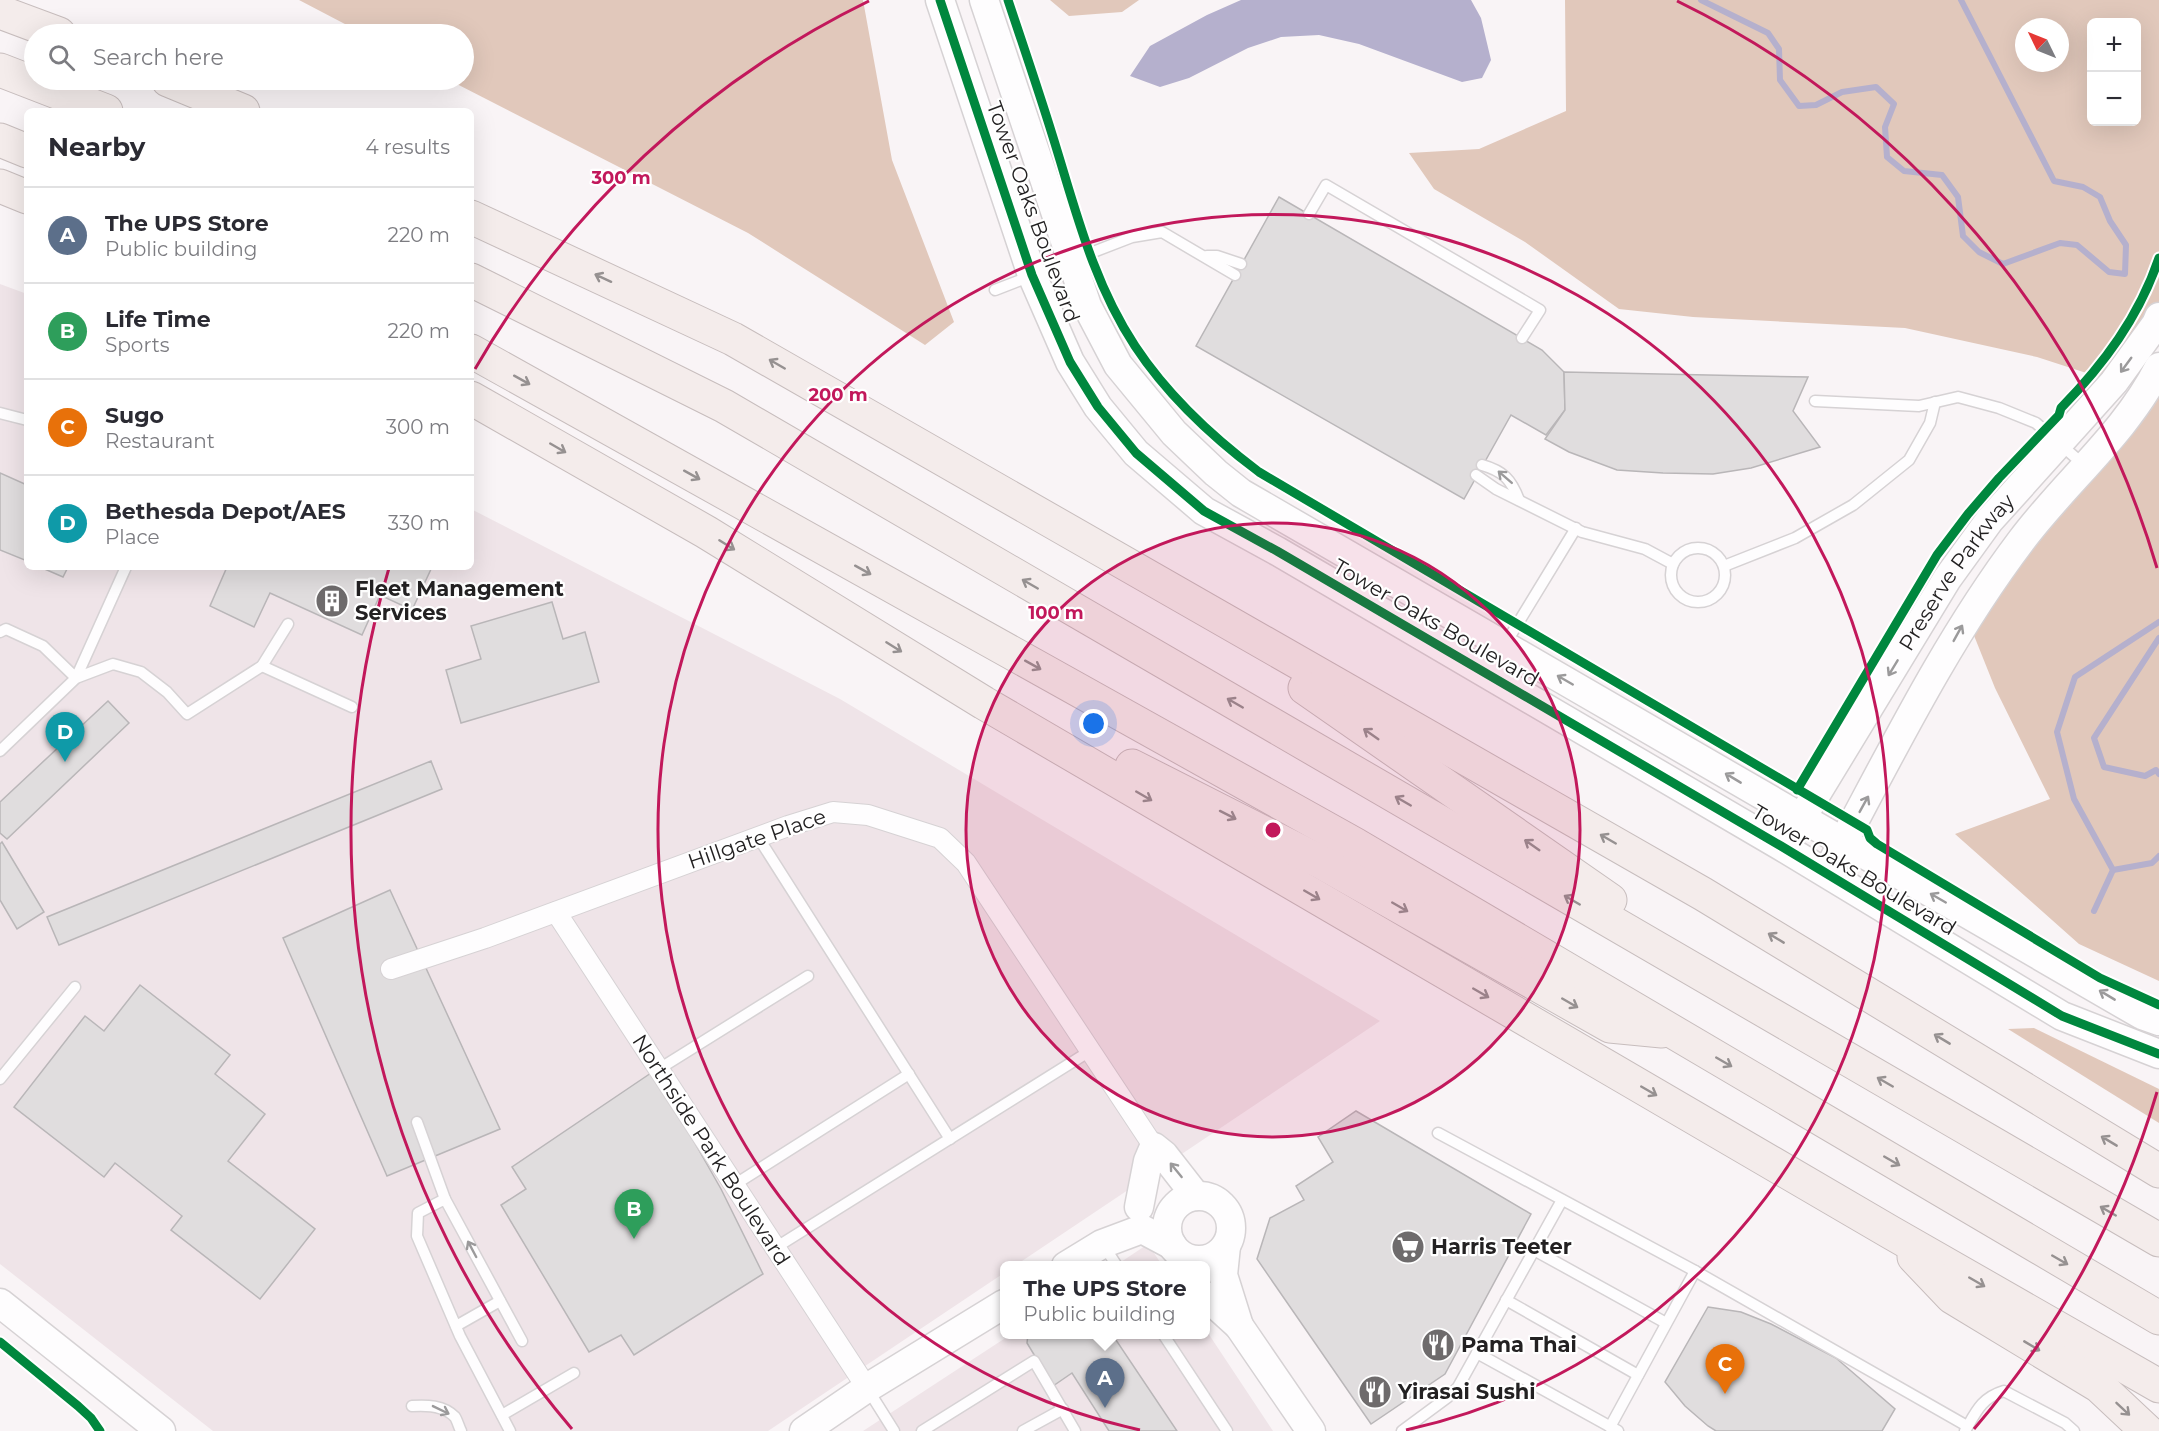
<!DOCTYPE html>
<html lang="en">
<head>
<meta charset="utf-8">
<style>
	body { margin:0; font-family:Montserrat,sans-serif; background:#f7f7f7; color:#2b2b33 }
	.controls { position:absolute; right:18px; top:18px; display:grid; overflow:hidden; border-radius:9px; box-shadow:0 6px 24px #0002 }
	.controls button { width:54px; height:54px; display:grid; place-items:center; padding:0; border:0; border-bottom:2px solid #e1e1e2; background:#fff; color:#2b2b33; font:30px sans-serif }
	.compass { position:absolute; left:2015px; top:18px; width:54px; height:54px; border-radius:50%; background:#fff; box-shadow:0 6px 24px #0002; rotate:313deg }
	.you { position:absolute; left:1094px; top:724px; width:21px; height:21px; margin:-15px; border:4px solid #fff; border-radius:50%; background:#1a73e8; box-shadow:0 0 0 9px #1a73e833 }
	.badge { display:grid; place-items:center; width:39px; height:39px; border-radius:50%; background:#db2777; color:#fff; font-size:20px; font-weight:700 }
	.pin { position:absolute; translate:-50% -50px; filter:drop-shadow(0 2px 3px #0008) }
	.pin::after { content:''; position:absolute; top:32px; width:21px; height:18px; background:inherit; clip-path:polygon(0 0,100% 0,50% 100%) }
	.popup { position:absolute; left:1000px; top:1261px; width:210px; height:78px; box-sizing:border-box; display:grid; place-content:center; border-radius:9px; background:#fff; filter:drop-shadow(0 2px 4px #0005); font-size:20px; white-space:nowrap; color:#7c7c81 }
	.popup b { font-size:22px; color:#2b2b33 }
	.popup::after { content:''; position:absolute; left:50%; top:100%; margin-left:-12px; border:12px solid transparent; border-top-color:#fff }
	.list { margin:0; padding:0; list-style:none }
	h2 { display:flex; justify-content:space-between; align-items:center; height:78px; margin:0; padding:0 24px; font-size:26px }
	h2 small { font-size:20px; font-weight:400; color:#7c7c81 }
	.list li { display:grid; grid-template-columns:39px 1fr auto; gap:18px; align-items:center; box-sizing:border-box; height:96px; padding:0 24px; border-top:2px solid #e1e1e2 }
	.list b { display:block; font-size:22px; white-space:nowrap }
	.list p { margin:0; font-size:20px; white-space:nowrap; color:#7c7c81 }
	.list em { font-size:20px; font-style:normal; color:#7c7c81 }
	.icon { flex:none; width:33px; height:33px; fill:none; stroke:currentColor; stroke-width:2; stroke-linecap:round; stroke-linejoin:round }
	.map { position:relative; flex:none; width:2159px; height:1431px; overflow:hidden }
	.search { position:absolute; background:#fff; box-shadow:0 6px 24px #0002; left:24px; top:24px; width:450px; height:66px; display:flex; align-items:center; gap:15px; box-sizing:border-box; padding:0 21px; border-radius:33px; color:#7c7c81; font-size:22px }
	.panel { position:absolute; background:#fff; box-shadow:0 6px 24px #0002; left:24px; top:108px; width:450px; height:462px; border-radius:9px }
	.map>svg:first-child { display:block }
	.built { fill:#efe4e8 }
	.forest { fill:#e1c8bb; fill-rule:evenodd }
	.water { fill:#b5b0cd }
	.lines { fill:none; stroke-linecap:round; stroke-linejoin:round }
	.stream { stroke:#b5b0cd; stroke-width:6 }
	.building { fill:#e0ddde; stroke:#b9b6b8; stroke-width:1.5 }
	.lane-casing { stroke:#d6d2d4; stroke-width:13 }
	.street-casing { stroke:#d6d2d4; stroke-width:22 }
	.secondary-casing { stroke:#d6d2d4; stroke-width:31 }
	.highway-casing { stroke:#c7bdbd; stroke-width:35 }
	.lane { stroke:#fefdfe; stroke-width:10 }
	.street { stroke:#fefdfe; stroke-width:20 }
	.secondary { stroke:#fefdfe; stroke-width:28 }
	.highway { stroke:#f4eceb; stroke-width:33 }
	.cycleway-casing { stroke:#fff; stroke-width:13 }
	.cycleway { stroke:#00873e; stroke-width:9 }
	.oneway { stroke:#969191 }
	.oneway2 { stroke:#9b9a9b }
	.ring { fill:none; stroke:#c2185b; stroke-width:3 }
	.labels { text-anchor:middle; stroke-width:4.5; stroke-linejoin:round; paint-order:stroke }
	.street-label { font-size:21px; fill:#232122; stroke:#fff }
	.poi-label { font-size:21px; font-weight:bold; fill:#232122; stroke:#fff; text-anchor:start }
	.centre { fill:#c2185b; stroke:#fff; stroke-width:3 }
	.ring-label { font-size:18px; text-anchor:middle; font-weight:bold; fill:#c2185b; stroke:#fff; stroke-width:4.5; stroke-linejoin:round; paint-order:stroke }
</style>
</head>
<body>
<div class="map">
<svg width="2159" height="1431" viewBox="0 0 2159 1431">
	<rect width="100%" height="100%" fill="#f9f4f6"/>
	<g class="built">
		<polygon points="0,284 27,294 27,567 471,567 471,509 840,699 1380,1021 1016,1265 1004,1266 1004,1273 768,1431 213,1431 0,1264"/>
		<polygon points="1148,1244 1162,1265 1115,1266"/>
		<polygon points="1206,1330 1273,1431 863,1431 1010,1335 1206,1334"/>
	</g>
	<g class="forest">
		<polygon points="299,0 863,0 892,160 954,322 925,345 748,233 449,80 464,80 464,34 364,34"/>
		<polygon points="1050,0 1139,0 1122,12 1069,16"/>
		<path d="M1565,0H2159V317L2114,382L2037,357L1905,328L1693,317L1619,309L1525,242L1434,189L1409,153L1479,149L1566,111ZM2092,22H2136V122H2092ZM2024,27H2060V63H2024Z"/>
		<polygon points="2159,367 2159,981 2079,944 1955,834 2050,799 1995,688 1967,618"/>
		<polygon points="2034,1028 2159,1089 2159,1123 2008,1029"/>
	</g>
	<polygon class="water" points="1241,0 1471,0 1481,18 1491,60 1482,78 1462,82 1359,44 1319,35 1281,37 1248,48 1189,78 1160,87 1130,76 1150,46 1207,15"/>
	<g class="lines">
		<g class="stream">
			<polyline points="1701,0 1768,33 1779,49 1780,80 1799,106 1816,105 1842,92 1876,87 1894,104 1885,127 1887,157 1904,171 1942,175 1958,197 1963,236 1979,252 2003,264 2060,243 2077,245 2109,272 2125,274 2126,245 2110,221 2100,197 2083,187 2054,181 1961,0"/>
			<polyline points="2159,638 2094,738 2104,767 2145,776 2156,770 2159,774"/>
			<polyline points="2113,870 2152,863 2159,856"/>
			<polyline points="2094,911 2113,870 2074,799 2057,732 2075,677 2159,622"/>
		</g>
	</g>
	<g class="building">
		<polygon points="1279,197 1542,350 1564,372 1565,410 1546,435 1511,415 1464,499 1196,346"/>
		<polygon points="1564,372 1808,377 1793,411 1820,447 1751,468 1713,474 1663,473 1617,470 1569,452 1545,439 1565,410"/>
		<polygon points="0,473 27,485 27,561 0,550"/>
		<polygon points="40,567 68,567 63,577"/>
		<polygon points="227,567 432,567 412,610 380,595 362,635 270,593 254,627 210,606"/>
		<polygon points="552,602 563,639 585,632 599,682 461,723 446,670 481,659 471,626"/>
		<polygon points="108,701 129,723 7,839 0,833 0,802"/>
		<polygon points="431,761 442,789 59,945 47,917"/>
		<polygon points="2,842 44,912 17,929 0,900 0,844"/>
		<polygon points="390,890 500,1129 387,1176 283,938"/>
		<polygon points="140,985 230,1055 215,1074 265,1114 228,1161 315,1229 260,1299 171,1230 182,1216 115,1163 104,1177 14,1107 85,1016 104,1031"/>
		<polygon points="654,1071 721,1189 763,1274 634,1355 621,1335 589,1352 501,1205 526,1189 512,1167"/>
		<polygon points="1356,1111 1531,1214 1445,1374 1371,1424 1257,1259 1270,1218 1304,1200 1296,1186 1333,1162 1318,1137"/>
		<polygon points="1708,1307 1741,1312 1771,1324 1836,1358 1895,1409 1882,1431 1716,1431 1708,1426 1685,1406 1665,1382"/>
		<polygon points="1028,1334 1112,1334 1177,1431 1109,1431 1072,1373 1053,1386 1027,1343"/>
	</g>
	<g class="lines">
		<defs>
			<g id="lane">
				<polyline points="1309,214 1326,185 1540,310 1522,338"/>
				<polyline points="1207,256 1217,256 1241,264"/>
				<polyline points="995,290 1132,237 1162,232 1235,275"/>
				<polyline points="1815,401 1919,406 1958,397 1999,408 2036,423 2084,465"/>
				<polyline points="0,413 27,420"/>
				<path d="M1482,465C1503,471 1511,479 1519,500"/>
				<polyline points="1476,475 1496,489 1582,532 1645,549 1673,564"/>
				<circle cx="1698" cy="575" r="27"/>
				<polyline points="1724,566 1795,538 1853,505 1909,460 1930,423 1935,402"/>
				<polyline points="0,632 6,629 43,646 76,678 126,567"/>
				<polyline points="262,666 352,707"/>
				<polyline points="1487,674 1576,528"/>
				<polyline points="0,751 76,678 113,664 141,672 167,692 187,714 262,666 288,624"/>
				<polyline points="758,837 950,1139"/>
				<polyline points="659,1069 808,976"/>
				<polyline points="0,1079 75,987"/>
				<polyline points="417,1122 445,1199"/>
				<polyline points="1438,1133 1695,1271 1967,1426"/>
				<polyline points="734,1185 909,1074"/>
				<polyline points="1104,1246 1117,1266"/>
				<polyline points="775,1248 1090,1051"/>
				<polyline points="1534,1250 1666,1323"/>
				<polyline points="1506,1300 1638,1375"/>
				<polyline points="456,1326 500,1301"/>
				<polyline points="1163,1334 1227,1431"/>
				<polyline points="1477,1353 1618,1431"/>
				<polyline points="867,1388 894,1431"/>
				<path d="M412,1406C426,1405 444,1405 455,1417C457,1420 459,1427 461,1431"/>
				<polyline points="502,1415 574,1373"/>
				<polyline points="1610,1427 1695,1271"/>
				<polyline points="510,1431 460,1336 417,1236 418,1213 445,1199 522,1341"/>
				<polyline points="922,1431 1034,1361 1075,1431"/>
				<polyline points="1023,1431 1063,1409"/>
				<polyline points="1402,1431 1448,1397 1458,1387 1562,1200"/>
				<path d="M1965,1431C1976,1412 1981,1398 2004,1391L2065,1423L2074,1431"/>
			</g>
			<g id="street">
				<polyline points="556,912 867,1388"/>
				<polyline points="391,969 485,938 788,826 833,812 868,815 940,838 966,863 1154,1147"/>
			</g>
			<g id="secondary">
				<polyline points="940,0 1032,275 1070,362 1098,407 1136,453 1204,511 1277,551 1781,846 2062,1016 2159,1054"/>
				<polyline points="984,0 1087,306 1118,365 1174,433 1216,473 1241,493 2142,1015 2159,1021"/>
				<path id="s1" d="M1791,833L1801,819L1947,579L1989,521L2114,382L2156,324L2159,317"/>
				<path d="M1834,859C1892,751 1947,639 2021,541C2065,482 2126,433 2159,367"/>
				<circle cx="1199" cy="1228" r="32"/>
				<polyline points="1139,1207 1148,1161 1154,1147 1164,1155 1196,1196"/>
				<polyline points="1226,1246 1223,1275 1239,1326"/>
				<polyline points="1066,1266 1102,1244 1142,1229 1172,1245"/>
				<polyline points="1206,1296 1239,1326 1311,1431"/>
				<polyline points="0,1303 161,1431"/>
				<polyline points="804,1431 867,1388 1004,1304"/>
			</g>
			<g id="highway">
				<polyline points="0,12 59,34"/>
				<polyline points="0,70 106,111"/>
				<polyline points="168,80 243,111"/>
				<polyline points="0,140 27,151"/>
				<polyline points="0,186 27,197"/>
				<polyline points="471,217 733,339 1703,894 2159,1171"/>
				<polyline points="471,280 724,406 2159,1240"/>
				<polyline points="471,351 1356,845 2159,1318"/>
				<polyline points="471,398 706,532 984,703 1890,1232 2159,1386"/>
				<polyline points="1305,688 1610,900"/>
				<polyline points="1132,766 1319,861 1610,1026 1662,1031"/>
				<polyline points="1914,1257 1952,1297 2099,1386 2147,1431"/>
			</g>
		</defs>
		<use href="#lane" class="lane-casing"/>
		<use href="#street" class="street-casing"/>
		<use href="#secondary" class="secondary-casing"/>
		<use href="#highway" class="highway-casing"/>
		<use href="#lane" class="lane"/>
		<use href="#street" class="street"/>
		<use href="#secondary" class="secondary"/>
		<use href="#highway" class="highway"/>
		<defs>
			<g id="cycleway">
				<polyline points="940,0 1032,275 1070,362 1098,407 1136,453 1204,511 1277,551 1781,846 2062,1016 2159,1054"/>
				<path d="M1008,0C1023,45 1038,89 1052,134C1075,207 1092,281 1135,346C1168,396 1211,436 1259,472L1867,830L1870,838L1877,844L2100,978L2159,1005"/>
				<path d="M1797,790L1937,555L1968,514L1999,478L2059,415L2061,408C2104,364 2139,317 2159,258"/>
				<polyline points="0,1342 78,1406 91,1418 100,1431"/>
			</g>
		</defs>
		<use href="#cycleway" class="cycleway-casing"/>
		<use href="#cycleway" class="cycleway"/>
	</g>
	<defs><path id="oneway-shaft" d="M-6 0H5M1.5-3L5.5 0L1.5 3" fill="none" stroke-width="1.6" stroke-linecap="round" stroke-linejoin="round" transform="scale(1.5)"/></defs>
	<g class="oneway">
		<use href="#oneway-shaft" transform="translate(603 278) rotate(-155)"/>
		<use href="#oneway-shaft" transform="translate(777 364) rotate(-150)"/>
		<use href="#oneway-shaft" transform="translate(522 380) rotate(29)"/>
		<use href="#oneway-shaft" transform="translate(558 448) rotate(30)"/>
		<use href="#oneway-shaft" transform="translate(692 475) rotate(29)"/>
		<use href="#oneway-shaft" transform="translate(727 545) rotate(32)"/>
		<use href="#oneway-shaft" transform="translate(863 570) rotate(29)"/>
		<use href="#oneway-shaft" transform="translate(1030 584) rotate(-150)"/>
		<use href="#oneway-shaft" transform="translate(894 647) rotate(32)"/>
		<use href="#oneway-shaft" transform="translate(1033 665) rotate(29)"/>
		<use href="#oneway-shaft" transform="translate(1235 703) rotate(-150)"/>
		<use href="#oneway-shaft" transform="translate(1371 734) rotate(-145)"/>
		<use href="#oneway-shaft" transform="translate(1144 796) rotate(30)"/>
		<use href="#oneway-shaft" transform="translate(1403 801) rotate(-150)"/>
		<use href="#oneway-shaft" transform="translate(1228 815) rotate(27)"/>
		<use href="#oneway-shaft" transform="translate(1608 839) rotate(-150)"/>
		<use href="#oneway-shaft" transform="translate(1532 845) rotate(-145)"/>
		<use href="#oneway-shaft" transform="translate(1312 895) rotate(30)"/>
		<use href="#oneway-shaft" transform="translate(1572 900) rotate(-150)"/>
		<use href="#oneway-shaft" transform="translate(1400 907) rotate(30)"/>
		<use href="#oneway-shaft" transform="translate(1776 938) rotate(-149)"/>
		<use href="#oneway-shaft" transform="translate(1481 993) rotate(30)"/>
		<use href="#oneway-shaft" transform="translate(1570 1003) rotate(30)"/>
		<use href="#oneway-shaft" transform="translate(1942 1039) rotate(-149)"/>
		<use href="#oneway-shaft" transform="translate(1724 1062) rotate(30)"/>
		<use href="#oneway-shaft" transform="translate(1885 1082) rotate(-150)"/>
		<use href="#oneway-shaft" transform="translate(1649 1091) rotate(30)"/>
		<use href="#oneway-shaft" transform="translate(2109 1141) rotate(-149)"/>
		<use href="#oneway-shaft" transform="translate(1892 1161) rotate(30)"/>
		<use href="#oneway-shaft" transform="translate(2108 1211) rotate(-150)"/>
		<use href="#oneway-shaft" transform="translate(2060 1260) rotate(30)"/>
		<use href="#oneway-shaft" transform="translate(1977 1282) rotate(30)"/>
		<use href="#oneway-shaft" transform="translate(2032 1346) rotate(31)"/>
		<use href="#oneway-shaft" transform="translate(2123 1409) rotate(43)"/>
	</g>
	<g class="oneway2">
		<use href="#oneway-shaft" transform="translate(2126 365) rotate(126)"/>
		<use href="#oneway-shaft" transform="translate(1505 477) rotate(-139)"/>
		<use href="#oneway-shaft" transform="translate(1958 633) rotate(-61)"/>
		<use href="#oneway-shaft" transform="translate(1893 668) rotate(121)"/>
		<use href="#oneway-shaft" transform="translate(1565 680) rotate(-150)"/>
		<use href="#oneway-shaft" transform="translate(1733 778) rotate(-149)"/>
		<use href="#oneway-shaft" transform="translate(1864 804) rotate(-61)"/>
		<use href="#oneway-shaft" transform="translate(1938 898) rotate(-150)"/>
		<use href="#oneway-shaft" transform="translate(2107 995) rotate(-149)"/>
		<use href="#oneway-shaft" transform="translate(1176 1170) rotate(-129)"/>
		<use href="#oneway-shaft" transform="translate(472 1249) rotate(-118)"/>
		<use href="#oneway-shaft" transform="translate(441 1410) rotate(26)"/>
	</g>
	<circle cx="1273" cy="830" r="307" fill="#c2185b" fill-opacity=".12"/>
	<g class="ring">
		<circle cx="1273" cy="830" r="307"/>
		<path d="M1140 1430A615 615 0 1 1 1406 1430"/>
		<path d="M2157 1092A922 922 0 0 1 1974 1429M572 1429A922 922 0 0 1 389 568M475 369A922 922 0 0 1 869 1M1677 1A922 922 0 0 1 2157 568"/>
	</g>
	<defs>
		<symbol id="building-disc" viewBox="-11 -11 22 22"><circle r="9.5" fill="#6e6b6c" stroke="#fff"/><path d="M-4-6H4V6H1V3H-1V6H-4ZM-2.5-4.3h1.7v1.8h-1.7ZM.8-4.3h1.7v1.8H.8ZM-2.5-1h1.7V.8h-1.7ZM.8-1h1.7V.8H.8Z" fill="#fff"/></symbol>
		<symbol id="supermarket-disc" viewBox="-11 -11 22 22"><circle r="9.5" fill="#6e6b6c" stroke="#fff"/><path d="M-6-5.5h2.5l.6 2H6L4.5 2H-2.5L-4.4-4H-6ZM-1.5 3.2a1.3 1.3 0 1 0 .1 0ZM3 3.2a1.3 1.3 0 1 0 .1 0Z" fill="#fff"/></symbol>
		<symbol id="restaurant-disc" viewBox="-11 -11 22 22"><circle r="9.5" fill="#6e6b6c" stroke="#fff"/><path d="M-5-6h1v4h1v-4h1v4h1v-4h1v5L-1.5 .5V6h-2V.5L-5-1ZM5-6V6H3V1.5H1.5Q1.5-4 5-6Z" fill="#fff"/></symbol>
	</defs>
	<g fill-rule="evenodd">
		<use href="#building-disc" x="313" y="582" width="38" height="38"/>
		<use href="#supermarket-disc" x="1389" y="1228" width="38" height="38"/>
		<use href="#restaurant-disc" x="1419" y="1326" width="38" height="38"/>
		<use href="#restaurant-disc" x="1356" y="1373" width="38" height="38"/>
	</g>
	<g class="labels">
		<g class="street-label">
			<text transform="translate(1033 212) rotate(70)" y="7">Tower Oaks Boulevard</text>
			<text dy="7" stroke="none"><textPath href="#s1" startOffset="309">Preserve Parkway</textPath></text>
			<text transform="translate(1436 623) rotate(30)" y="7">Tower Oaks Boulevard</text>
			<text transform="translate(757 839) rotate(-19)" y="7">Hillgate Place</text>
			<text transform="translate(1854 870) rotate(31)" y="7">Tower Oaks Boulevard</text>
			<text transform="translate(711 1150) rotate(57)" y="7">Northside Park Boulevard</text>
		</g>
		<g class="poi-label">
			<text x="355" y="596">Fleet Management<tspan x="355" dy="24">Services</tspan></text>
			<text x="1431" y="1254">Harris Teeter</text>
			<text x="1461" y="1352">Pama Thai</text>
			<text x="1398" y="1399">Yirasai Sushi</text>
		</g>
	</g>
	<circle cx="1273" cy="830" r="9" class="centre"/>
	<g class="ring-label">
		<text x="621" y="184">300 m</text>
		<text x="838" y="401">200 m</text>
		<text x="1056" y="619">100 m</text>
	</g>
</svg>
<div class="controls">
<button>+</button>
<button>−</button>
</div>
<svg class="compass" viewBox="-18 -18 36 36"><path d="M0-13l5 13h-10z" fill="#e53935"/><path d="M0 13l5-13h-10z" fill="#7c7c81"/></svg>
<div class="you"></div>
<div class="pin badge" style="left:1105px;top:1408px;background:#5c6f8a">A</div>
<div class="popup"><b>The UPS Store</b>Public building</div>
<div class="pin badge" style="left:634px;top:1239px;background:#2e9e5b">B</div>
<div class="pin badge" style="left:1725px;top:1394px;background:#e8710a">C</div>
<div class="pin badge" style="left:65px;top:762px;background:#0f9aa8">D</div>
<div class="search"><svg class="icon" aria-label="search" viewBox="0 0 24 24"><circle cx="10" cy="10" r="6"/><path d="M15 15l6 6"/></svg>Search here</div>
<section class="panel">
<h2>Nearby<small>4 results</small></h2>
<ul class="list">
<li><span class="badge" style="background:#5c6f8a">A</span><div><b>The UPS Store</b><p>Public building</p></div><em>220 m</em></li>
<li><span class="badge" style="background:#2e9e5b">B</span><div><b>Life Time</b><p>Sports</p></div><em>220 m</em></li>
<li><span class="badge" style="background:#e8710a">C</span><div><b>Sugo</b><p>Restaurant</p></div><em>300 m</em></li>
<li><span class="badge" style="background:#0f9aa8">D</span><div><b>Bethesda Depot/AES</b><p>Place</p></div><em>330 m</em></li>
</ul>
</section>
</div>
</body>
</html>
